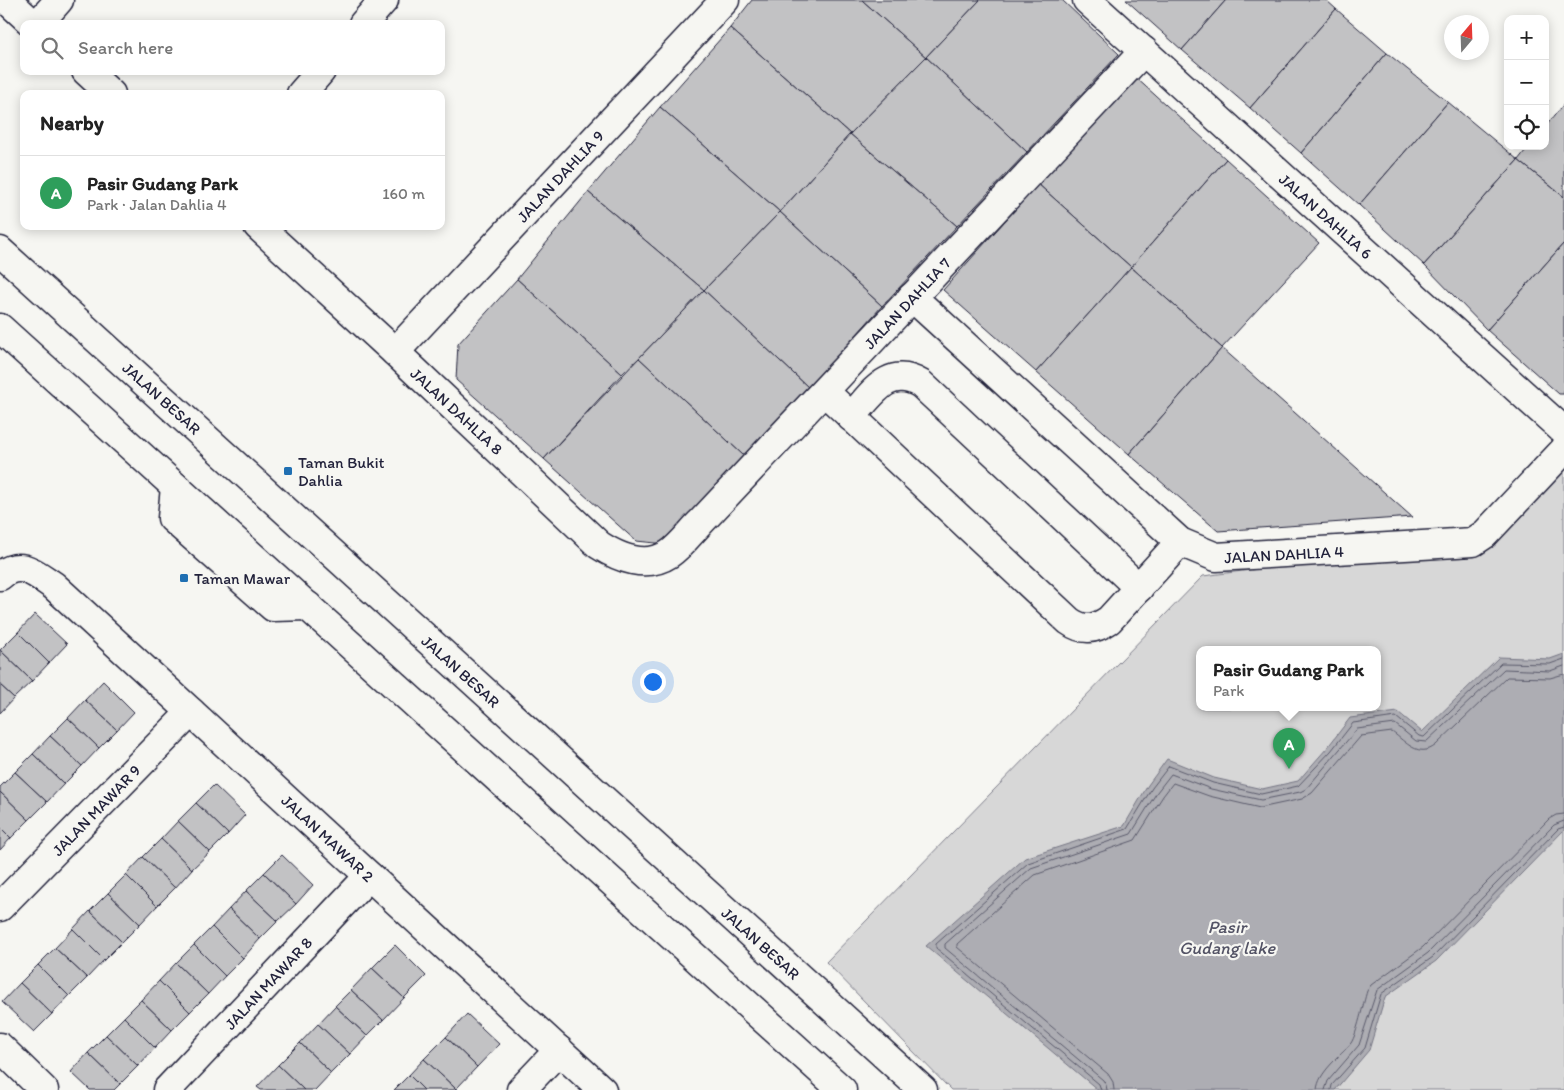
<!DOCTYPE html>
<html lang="en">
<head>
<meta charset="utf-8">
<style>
	body { margin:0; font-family:Itim,sans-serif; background:#f2f2f2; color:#222 }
	.controls { position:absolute; right:15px; top:15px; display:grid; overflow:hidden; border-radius:10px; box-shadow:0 2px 12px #0003 }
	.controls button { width:45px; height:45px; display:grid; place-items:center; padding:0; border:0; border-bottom:1px solid #e0e0e0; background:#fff; color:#222; font:25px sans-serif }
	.compass { position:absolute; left:1444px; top:15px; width:45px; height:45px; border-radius:50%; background:#fff; box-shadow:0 2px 12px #0003; rotate:19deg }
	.you { position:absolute; left:652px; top:681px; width:18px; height:18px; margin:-12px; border:4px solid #fff; border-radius:50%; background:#1a73e8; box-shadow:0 0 0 8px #1a73e833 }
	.badge { display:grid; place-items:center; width:32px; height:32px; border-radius:50%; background:#d93025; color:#fff; font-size:16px; font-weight:700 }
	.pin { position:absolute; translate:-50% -41px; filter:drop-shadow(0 1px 2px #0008) }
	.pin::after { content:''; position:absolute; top:26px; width:18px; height:15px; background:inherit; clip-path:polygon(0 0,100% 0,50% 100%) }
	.popup { position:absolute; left:1196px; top:646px; width:185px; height:65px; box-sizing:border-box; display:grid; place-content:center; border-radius:10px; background:#fff; filter:drop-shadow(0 1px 4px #0005); font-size:16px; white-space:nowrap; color:#767676 }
	.popup b { font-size:19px; color:#222 }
	.popup::after { content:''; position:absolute; left:50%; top:100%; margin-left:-10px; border:10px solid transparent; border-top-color:#fff }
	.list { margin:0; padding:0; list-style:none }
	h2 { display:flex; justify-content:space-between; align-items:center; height:65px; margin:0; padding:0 20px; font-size:21px }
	h2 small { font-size:16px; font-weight:400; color:#767676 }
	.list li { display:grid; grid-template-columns:32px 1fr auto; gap:15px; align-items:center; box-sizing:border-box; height:75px; padding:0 20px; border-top:1px solid #e0e0e0 }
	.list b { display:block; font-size:19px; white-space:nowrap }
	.list p { margin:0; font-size:16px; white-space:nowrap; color:#767676 }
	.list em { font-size:16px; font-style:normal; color:#767676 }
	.icon { flex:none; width:28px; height:28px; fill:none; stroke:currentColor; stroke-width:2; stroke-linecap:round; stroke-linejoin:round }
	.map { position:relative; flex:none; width:1564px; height:1090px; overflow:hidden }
	.search { position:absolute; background:#fff; box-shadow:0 2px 12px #0003; left:20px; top:20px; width:425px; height:55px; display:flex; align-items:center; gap:12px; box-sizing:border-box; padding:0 18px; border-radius:10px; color:#767676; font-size:19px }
	.panel { position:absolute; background:#fff; box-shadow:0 2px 12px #0003; left:20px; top:90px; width:425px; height:140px; border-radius:10px }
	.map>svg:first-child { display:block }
	.green { fill:#d7d7d7; stroke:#7c7c89; fill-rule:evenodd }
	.water { fill:#adadb3; stroke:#757583 }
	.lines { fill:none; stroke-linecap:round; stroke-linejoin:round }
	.shore { stroke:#5a5a6b; stroke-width:1 }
	.building { fill:#c2c2c4; stroke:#22223b }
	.minor-casing { stroke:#22223b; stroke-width:31 }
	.major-casing { stroke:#22223b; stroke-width:31 }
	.minor { stroke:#f6f6f2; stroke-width:28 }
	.major { stroke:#f6f6f2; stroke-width:28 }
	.poi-dot { fill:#1f6fb2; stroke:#f6f6f2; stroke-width:2 }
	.labels { text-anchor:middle; stroke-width:4.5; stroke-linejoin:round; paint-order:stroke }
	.street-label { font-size:16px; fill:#22223b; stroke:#f6f6f2 }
	.poi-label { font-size:16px; fill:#22223b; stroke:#f6f6f2; text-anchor:start }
	.water-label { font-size:18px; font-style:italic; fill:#535365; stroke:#f6f6f2 }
</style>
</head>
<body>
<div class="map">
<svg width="1564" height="1090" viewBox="0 0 1564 1090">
	<rect width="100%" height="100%" fill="#f6f6f2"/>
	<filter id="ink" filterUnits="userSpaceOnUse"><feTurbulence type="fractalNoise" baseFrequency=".02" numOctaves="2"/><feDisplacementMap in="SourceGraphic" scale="10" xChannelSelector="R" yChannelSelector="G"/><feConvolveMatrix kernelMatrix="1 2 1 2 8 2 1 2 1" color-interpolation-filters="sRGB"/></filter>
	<g filter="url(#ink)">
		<path class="green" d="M1564,450V1090H951L826,962L1203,576L1465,543ZM1200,650H1378V708H1200Z"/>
		<polygon class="water" points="1564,654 1564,830 1436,961 1385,997 1369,1050 1335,1090 1098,1090 926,946 1025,858 1124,826 1148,785 1167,759 1214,778 1262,789 1298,781 1327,748 1350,718 1398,712 1422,732 1499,657 1550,659"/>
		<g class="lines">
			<g class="shore">
				<polyline points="1101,1090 1099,1084 936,948 936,944 1028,863 1127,829 1152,788 1169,766 1213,783 1261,794 1298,786 1331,751 1353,723 1396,717 1419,736 1424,737 1501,663 1550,664 1564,659"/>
				<polyline points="1107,1090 1106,1085 1103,1080 945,948 945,944 1031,868 1131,834 1157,792 1171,774 1211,789 1261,800 1300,792 1306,789 1357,729 1395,724 1416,741 1426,742 1504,669 1550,671 1564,666"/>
				<path d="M1114,1090L1113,1082L1108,1074L957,947V944L1035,875L1135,840L1163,796L1173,783L1209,796L1260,808L1302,799L1312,793L1361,736L1392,732C1406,742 1419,759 1436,745L1507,677L1550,678L1564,674"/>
				<path d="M1317,1090C1318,1072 1340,1057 1351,1043C1357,1034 1363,1004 1367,991L1371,985L1423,947L1549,819L1556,815L1564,814"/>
				<polyline points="1325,1090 1328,1081 1359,1045 1377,990 1428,953 1554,825 1564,821"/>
				<polyline points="1331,1090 1332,1085 1365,1048 1381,994 1433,957 1558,829 1564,827"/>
			</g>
		</g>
		<g class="building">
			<polygon points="752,0 862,0 926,57 850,134 730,28"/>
			<polygon points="862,0 980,0 926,57"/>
			<polygon points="980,0 1062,0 1119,54 1027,152 926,57"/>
			<polygon points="1126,0 1226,0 1182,50"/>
			<polygon points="1226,0 1326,0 1336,9 1250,108 1182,50"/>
			<polygon points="1336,9 1387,53 1301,153 1250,108"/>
			<polygon points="730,28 850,134 780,212 660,107"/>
			<polygon points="1387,53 1448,102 1359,205 1301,153"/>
			<polygon points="926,57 1027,152 957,226 850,134"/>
			<polygon points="1135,77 1226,159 1131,267 1038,184"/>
			<polygon points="1448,102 1518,160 1424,265 1359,205"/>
			<polygon points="1564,104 1564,197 1518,160 1529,146 1545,146 1545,127"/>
			<polygon points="660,107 780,212 704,290 588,192"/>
			<polygon points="850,134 957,226 882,306 780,212"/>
			<polygon points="1226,159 1319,243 1222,348 1131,267"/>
			<polygon points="1518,160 1564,197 1564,243 1487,330 1424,265"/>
			<polygon points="1038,184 1131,267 1036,372 943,290"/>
			<polygon points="588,192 704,290 639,358 622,374 517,279"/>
			<polygon points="780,212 882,306 809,388 704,290"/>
			<polygon points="1564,243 1564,394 1559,394 1487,330"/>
			<polygon points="1131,267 1222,348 1129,454 1036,372"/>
			<polygon points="517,279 622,374 544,459 456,380 458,344"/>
			<polygon points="704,290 809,388 744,456 639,358"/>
			<polygon points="1222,348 1412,517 1218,531 1129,454"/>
			<polygon points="639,358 744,456 666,544 636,541 544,459"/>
			<polygon points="35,614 67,644 49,663 18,632"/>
			<polygon points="18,632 49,663 32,681 0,650"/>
			<polygon points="0,650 32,681 14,698 0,685"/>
			<polygon points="103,681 134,712 117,730 85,700"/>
			<polygon points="0,685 14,698 0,713"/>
			<polygon points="85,700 117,730 99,748 68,718"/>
			<polygon points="68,718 99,748 82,766 50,736"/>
			<polygon points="50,736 82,766 64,784 33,754"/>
			<polygon points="33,754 64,784 47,802 15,772"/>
			<polygon points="15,772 47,802 29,820 0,792 0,787"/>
			<polygon points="214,785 245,815 228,834 196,803"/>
			<polygon points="0,792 29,820 11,838 0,827"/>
			<polygon points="196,803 228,834 210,852 178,821"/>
			<polygon points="178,821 210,852 192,869 161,839"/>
			<polygon points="0,827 11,838 0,850"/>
			<polygon points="161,839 192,869 175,888 143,857"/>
			<polygon points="282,855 313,885 296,904 264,873"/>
			<polygon points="143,857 175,888 157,906 126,875"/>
			<polygon points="264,873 296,904 278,921 246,891"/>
			<polygon points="126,875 157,906 140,924 108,893"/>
			<polygon points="246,891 278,921 260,939 229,909"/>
			<polygon points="108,893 140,924 122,942 90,911"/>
			<polygon points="229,909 260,939 243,958 212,927"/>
			<polygon points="90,911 122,942 104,960 73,929"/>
			<polygon points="212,927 243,958 225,976 194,945"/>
			<polygon points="73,929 104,960 87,978 55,948"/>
			<polygon points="194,945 225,976 208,994 176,963"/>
			<polygon points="395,945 426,976 404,998 372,968"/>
			<polygon points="55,948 87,978 69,996 38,965"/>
			<polygon points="176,963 208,994 190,1012 159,981"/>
			<polygon points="38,965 69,996 52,1014 20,983"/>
			<polygon points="372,968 404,998 383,1020 351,990"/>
			<polygon points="159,981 190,1012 172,1030 141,1000"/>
			<polygon points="20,983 52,1014 34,1032 2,1002"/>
			<polygon points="351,990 383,1020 367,1036 335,1006"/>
			<polygon points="141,1000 172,1030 155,1048 124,1017"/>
			<polygon points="335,1006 367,1036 350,1054 318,1024"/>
			<polygon points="467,1014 499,1044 477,1067 446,1037"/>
			<polygon points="124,1017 155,1048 138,1066 106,1035"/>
			<polygon points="318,1024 350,1054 331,1073 300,1043"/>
			<polygon points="106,1035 138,1066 120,1084 88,1053"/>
			<polygon points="446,1037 477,1067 456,1089 424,1059"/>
			<polygon points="300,1043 331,1073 315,1090 304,1090 278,1065"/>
			<polygon points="88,1053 120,1084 114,1090 90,1090 71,1072"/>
			<polygon points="424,1059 456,1089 455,1090 424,1090 409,1075"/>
			<polygon points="278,1065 304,1090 261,1090 257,1087"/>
			<polygon points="409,1075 424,1090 394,1090"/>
		</g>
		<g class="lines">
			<defs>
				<g id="minor">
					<polyline points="7,0 33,24"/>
					<polyline points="1087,0 1564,431"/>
					<polyline points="38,24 59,0"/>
					<polyline points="363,24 384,0"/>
					<polyline points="86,71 111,94"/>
					<polyline points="301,94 321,71"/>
					<path d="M258,226L395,352L599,545C619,558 646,569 669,554C680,547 690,533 700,523L1144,51"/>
					<polyline points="912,297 1180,542 1216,557 1473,542 1485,534 1564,450"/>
					<polyline points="395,352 725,0"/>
					<path d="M825,392L1069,621C1083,631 1094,630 1109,620L1180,542"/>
					<path d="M851,417C872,395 888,364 921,384L1139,588"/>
					<polyline points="175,487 172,518 273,607 308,606"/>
					<path d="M0,576C20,558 36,574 54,586L602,1090"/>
					<polyline points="0,907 191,712"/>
					<polyline points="0,1047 44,1090"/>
					<polyline points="167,1090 369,876"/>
					<polyline points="521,1090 559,1050"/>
				</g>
				<g id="major">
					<polyline points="0,251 923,1090"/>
					<polyline points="0,328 842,1090"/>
				</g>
			</defs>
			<use href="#minor" class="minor-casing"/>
			<use href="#major" class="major-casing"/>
			<use href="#minor" class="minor"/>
			<use href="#major" class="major"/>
		</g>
	</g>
	<g class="poi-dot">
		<rect x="283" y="466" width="10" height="10" rx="2.5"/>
		<rect x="179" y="573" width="10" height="10" rx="2.5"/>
	</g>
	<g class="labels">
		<g class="street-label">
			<text transform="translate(560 176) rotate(-47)" y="6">JALAN DAHLIA 9</text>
			<text transform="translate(1326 216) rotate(42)" y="6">JALAN DAHLIA 6</text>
			<text transform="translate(907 303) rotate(-47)" y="6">JALAN DAHLIA 7</text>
			<text transform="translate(162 398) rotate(42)" y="6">JALAN BESAR</text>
			<text transform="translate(457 411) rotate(43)" y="6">JALAN DAHLIA 8</text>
			<text transform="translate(1284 554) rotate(-3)" y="6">JALAN DAHLIA 4</text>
			<text transform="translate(461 671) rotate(42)" y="6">JALAN BESAR</text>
			<text transform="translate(96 810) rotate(-46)" y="6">JALAN MAWAR 9</text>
			<text transform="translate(328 838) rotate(43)" y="6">JALAN MAWAR 2</text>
			<text transform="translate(761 943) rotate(42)" y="6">JALAN BESAR</text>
			<text transform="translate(268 983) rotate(-47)" y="6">JALAN MAWAR 8</text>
		</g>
		<g class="poi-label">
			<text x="298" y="468">Taman Bukit<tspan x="298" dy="18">Dahlia</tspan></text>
			<text x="194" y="584">Taman Mawar</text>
		</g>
		<g class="water-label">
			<text x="1227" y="933">Pasir<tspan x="1227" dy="21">Gudang lake</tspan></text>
		</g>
	</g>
</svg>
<div class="controls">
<button>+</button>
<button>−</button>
<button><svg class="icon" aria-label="locate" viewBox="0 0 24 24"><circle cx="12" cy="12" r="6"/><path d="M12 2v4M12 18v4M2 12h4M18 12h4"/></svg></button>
</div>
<svg class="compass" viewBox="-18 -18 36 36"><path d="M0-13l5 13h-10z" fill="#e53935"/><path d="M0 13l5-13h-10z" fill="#767676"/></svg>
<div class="you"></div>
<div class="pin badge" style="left:1289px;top:769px;background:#2e9e5b">A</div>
<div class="popup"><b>Pasir Gudang Park</b>Park</div>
<div class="search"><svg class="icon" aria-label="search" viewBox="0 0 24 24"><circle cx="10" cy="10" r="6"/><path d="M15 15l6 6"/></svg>Search here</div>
<section class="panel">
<h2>Nearby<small></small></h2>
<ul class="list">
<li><span class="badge" style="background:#2e9e5b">A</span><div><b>Pasir Gudang Park</b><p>Park · Jalan Dahlia 4</p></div><em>160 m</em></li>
</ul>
</section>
</div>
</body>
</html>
